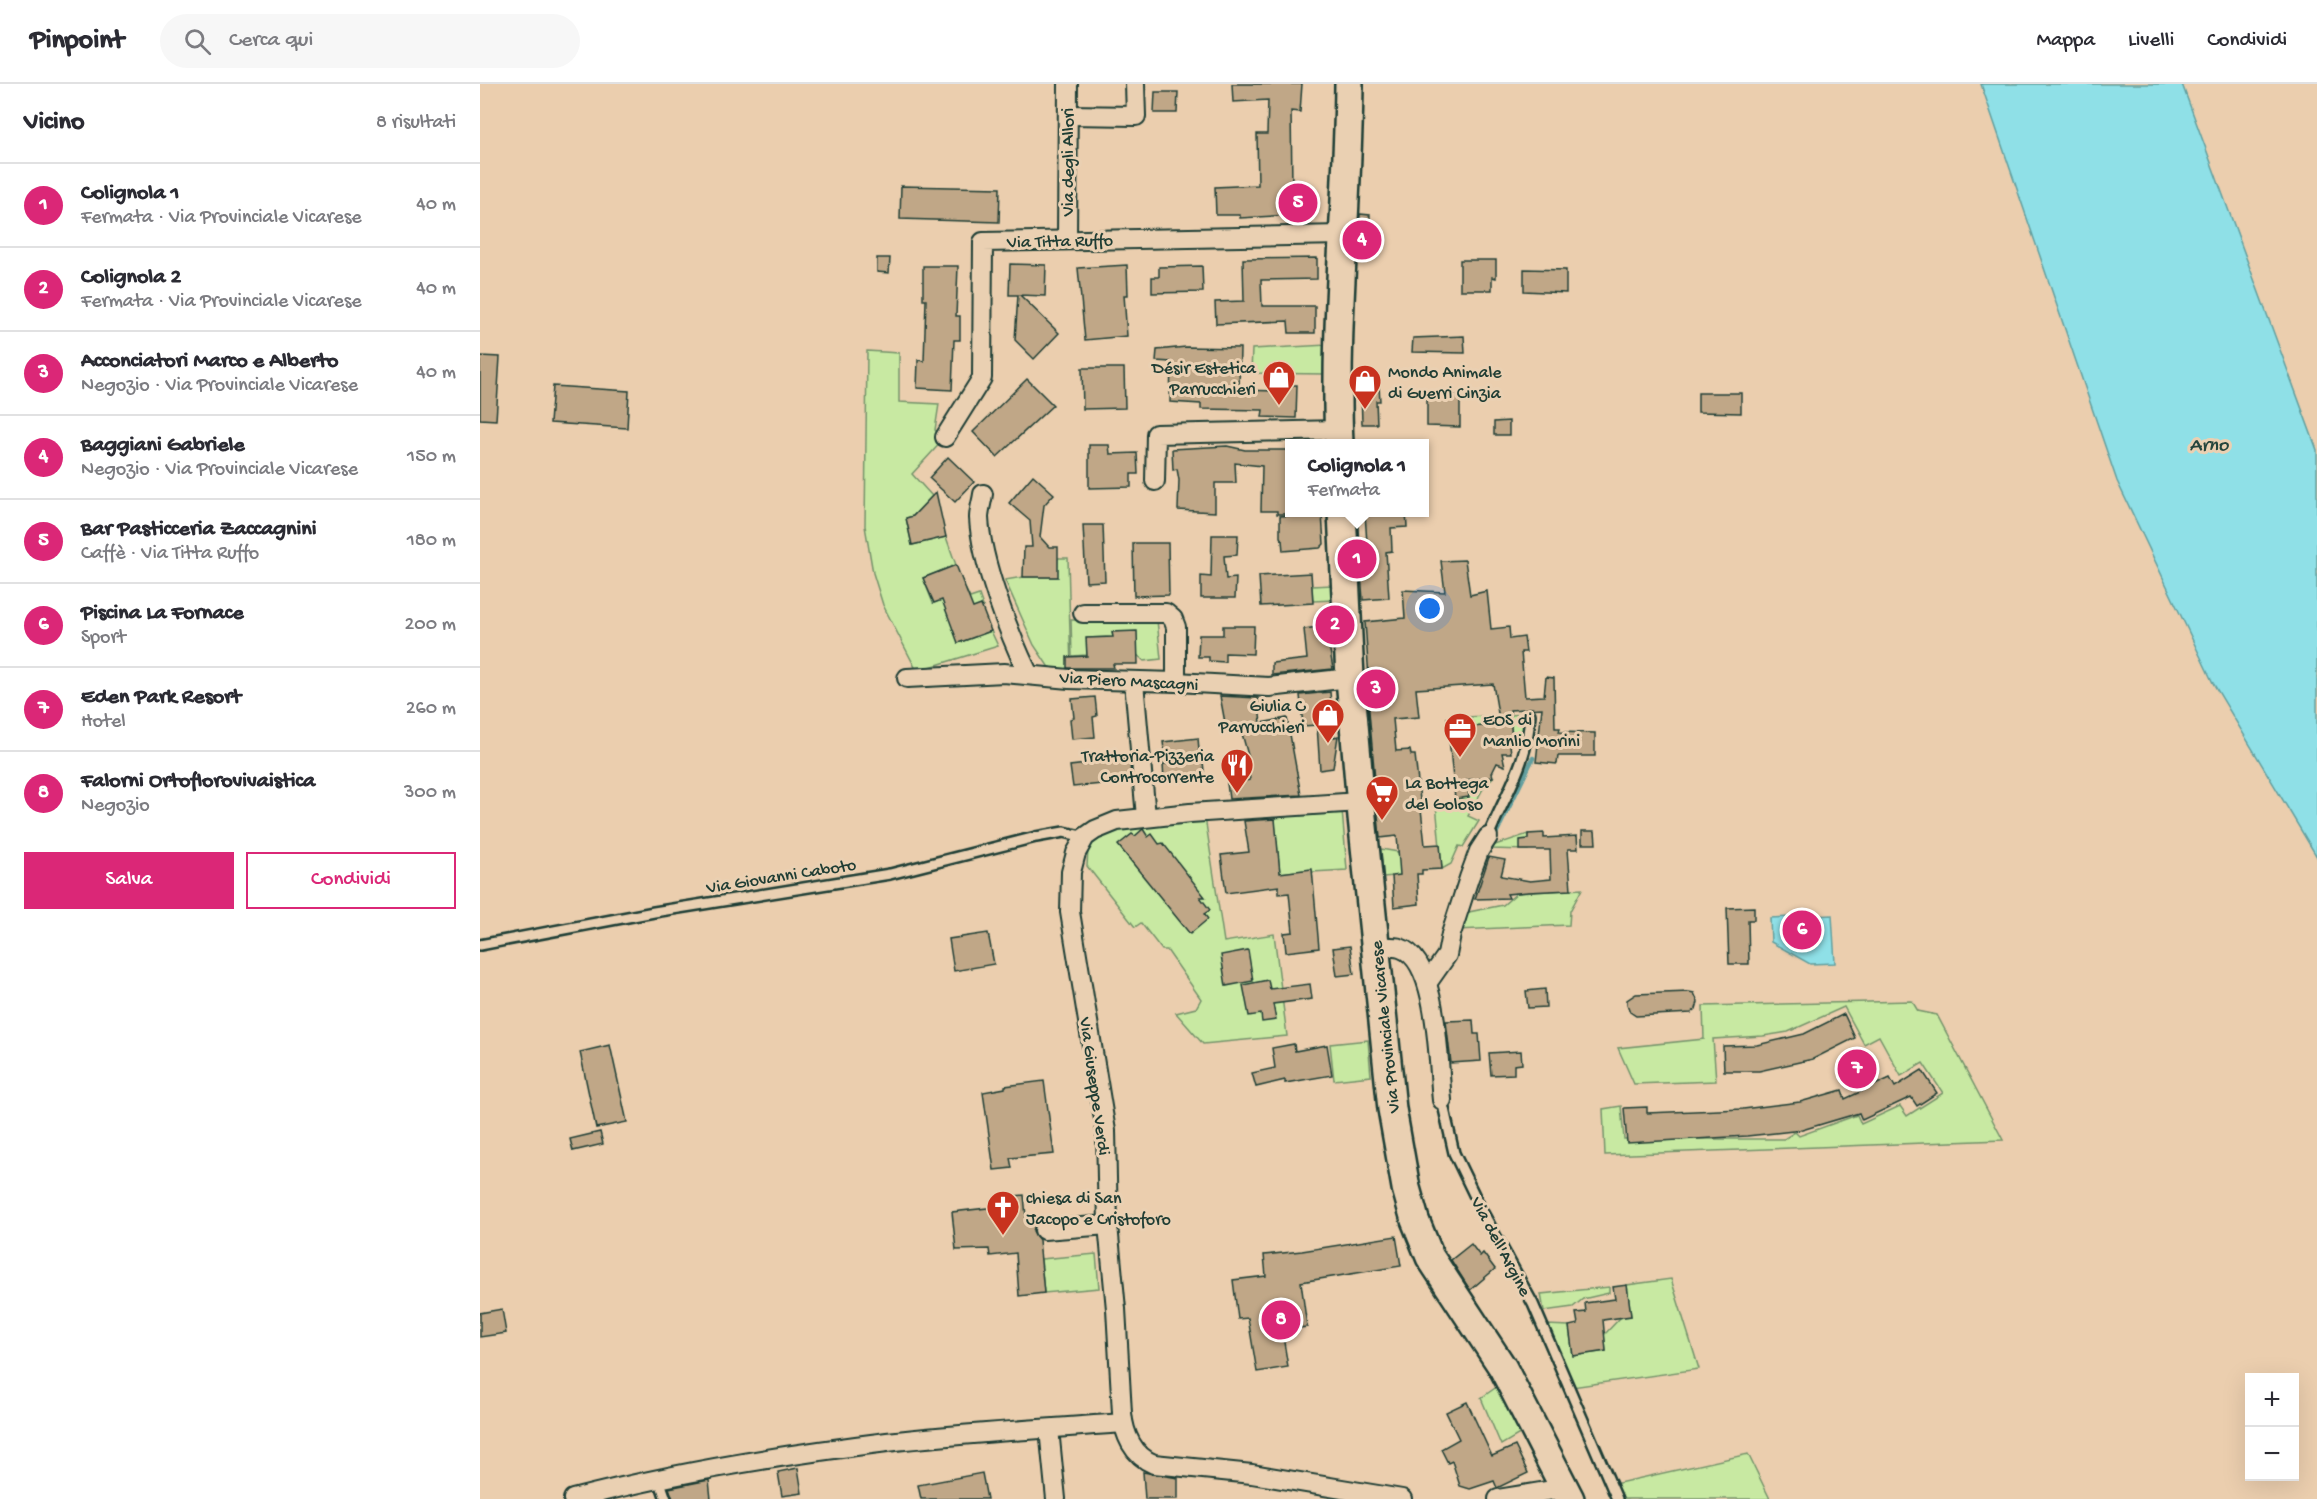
<!DOCTYPE html>
<html lang="it">
<head>
<meta charset="utf-8">
<style>
	body { margin:0; font-family:"Gochi Hand",sans-serif; background:#f7f7f7; color:#2b2b33 }
	.controls { position:absolute; right:18px; bottom:18px; display:grid; overflow:hidden; border-radius:0px; box-shadow:0 6px 24px #0002 }
	.controls button { width:54px; height:54px; display:grid; place-items:center; padding:0; border:0; border-bottom:2px solid #e1e1e2; background:#fff; color:#2b2b33; font:30px sans-serif }
	.you { position:absolute; left:950px; top:525px; width:21px; height:21px; margin:-15px; border:4px solid #fff; border-radius:50%; background:#1a73e8; box-shadow:0 0 0 9px #1a73e833 }
	.badge { display:grid; place-items:center; width:39px; height:39px; border-radius:50%; background:#db2777; color:#fff; font-size:20px; font-weight:700 }
	.pin { position:absolute; translate:-50% -50%; border:3px solid #fff; box-shadow:0 2px 6px #0006 }
	.popup { position:absolute; left:805px; top:355px; width:144px; height:78px; box-sizing:border-box; display:grid; place-content:center; border-radius:0px; background:#fff; filter:drop-shadow(0 2px 4px #0005); font-size:20px; white-space:nowrap; color:#7c7c81 }
	.popup b { font-size:22px; color:#2b2b33 }
	.popup::after { content:''; position:absolute; left:50%; top:100%; margin-left:-12px; border:12px solid transparent; border-top-color:#fff }
	.list { margin:0; padding:0; list-style:none }
	h2 { display:flex; justify-content:space-between; align-items:center; height:78px; margin:0; padding:0 24px; font-size:26px }
	h2 small { font-size:20px; font-weight:400; color:#7c7c81 }
	.list li { display:grid; grid-template-columns:39px 1fr auto; gap:18px; align-items:center; box-sizing:border-box; height:84px; padding:0 24px; border-top:2px solid #e1e1e2 }
	.list b { display:block; font-size:22px; white-space:nowrap }
	.list p { margin:0; font-size:20px; white-space:nowrap; color:#7c7c81 }
	.list em { font-size:20px; font-style:normal; color:#7c7c81 }
	.actions { display:flex; gap:12px; padding:18px 24px }
	.actions a { flex:1; padding:14px 0; border:2px solid #db2777; border-radius:0px; text-align:center; font-size:21px; color:#db2777 }
	.actions .main { background:#db2777; color:#fff }
	.icon { flex:none; width:33px; height:33px; fill:none; stroke:currentColor; stroke-width:2; stroke-linecap:round; stroke-linejoin:round }
	.map { position:relative; flex:none; width:1837px; height:1415px; overflow:hidden }
	header { display:flex; align-items:center; gap:36px; box-sizing:border-box; height:84px; padding:0 30px; background:#fff; border-bottom:2px solid #e1e1e2 }
	header strong { font-size:28px }
	nav { display:flex; gap:33px; margin-inline-start:auto; font-size:21px }
	.search { width:420px; height:54px; background:#f7f7f7; display:flex; align-items:center; gap:15px; box-sizing:border-box; padding:0 21px; border-radius:33px; color:#7c7c81; font-size:22px }
	main { display:flex }
	aside { flex:1; background:#fff }
	.map>svg:first-child { display:block }
	.green { fill:#c8e9a2; stroke:#74936b; stroke-width:1.5 }
	.water { fill:#8fe0e7; stroke:#629f9f; stroke-width:1.5 }
	.lines { fill:none; stroke-linecap:round; stroke-linejoin:round }
	.stream { stroke:#629f9f; stroke-width:4.5 }
	.building { fill:#c0a787; stroke:#1f3d34; stroke-width:1.5 }
	.lane-casing { stroke:#1f3d34; stroke-width:14 }
	.street-casing { stroke:#1f3d34; stroke-width:22 }
	.secondary-casing { stroke:#1f3d34; stroke-width:32 }
	.lane { stroke:#ead0b2; stroke-width:9 }
	.street { stroke:#ead0b2; stroke-width:18 }
	.secondary { stroke:#ead0b2; stroke-width:27 }
	.labels { text-anchor:middle; stroke-width:6; stroke-linejoin:round; paint-order:stroke }
	.street-label { font-size:18px; fill:#1f3d34; stroke:#ead0b2 }
	.poi-label { font-size:18px; fill:#1f3d34; stroke:#ead0b2; text-anchor:start }
	.water-label { font-size:20px; font-style:italic; fill:#25453d; stroke:#ead0b2 }
</style>
</head>
<body>
<header>
<strong>Pinpoint</strong>
<div class="search"><svg class="icon" aria-label="search" viewBox="0 0 24 24"><circle cx="10" cy="10" r="6"/><path d="M15 15l6 6"/></svg>Cerca qui</div>
<nav><a>Mappa</a><a>Livelli</a><a>Condividi</a></nav>
</header>
<main>
<aside>
<h2>Vicino<small>8 risultati</small></h2>
<ul class="list">
<li><span class="badge">1</span><div><b>Colignola 1</b><p>Fermata · Via Provinciale Vicarese</p></div><em>40 m</em></li>
<li><span class="badge">2</span><div><b>Colignola 2</b><p>Fermata · Via Provinciale Vicarese</p></div><em>40 m</em></li>
<li><span class="badge">3</span><div><b>Acconciatori Marco e Alberto</b><p>Negozio · Via Provinciale Vicarese</p></div><em>40 m</em></li>
<li><span class="badge">4</span><div><b>Baggiani Gabriele</b><p>Negozio · Via Provinciale Vicarese</p></div><em>150 m</em></li>
<li><span class="badge">5</span><div><b>Bar Pasticceria Zaccagnini</b><p>Caffè · Via Titta Ruffo</p></div><em>180 m</em></li>
<li><span class="badge">6</span><div><b>Piscina La Fornace</b><p>Sport</p></div><em>200 m</em></li>
<li><span class="badge">7</span><div><b>Eden Park Resort</b><p>Hotel</p></div><em>260 m</em></li>
<li><span class="badge">8</span><div><b>Falorni Ortoflorovivaistica</b><p>Negozio</p></div><em>300 m</em></li>
</ul>
<div class="actions"><a class="main">Salva</a><a>Condividi</a></div>
</aside>
<div class="map">
<svg width="1837" height="1415" viewBox="0 0 1837 1415">
	<rect width="100%" height="100%" fill="#ebceae"/>
	<filter id="ink" filterUnits="userSpaceOnUse"><feTurbulence type="fractalNoise" baseFrequency=".0167" numOctaves="2"/><feDisplacementMap in="SourceGraphic" scale="12" xChannelSelector="R" yChannelSelector="G"/><feConvolveMatrix kernelMatrix="1 2 1 2 8 2 1 2 1" color-interpolation-filters="sRGB"/></filter>
	<g filter="url(#ink)">
		<g class="green">
			<polygon points="847,261 847,290 771,289 772,265"/>
			<polygon points="387,267 419,269 419,318 459,320 455,346 464,355 432,390 452,412 433,432 426,434 432,461 466,453 476,481 443,494 453,519 486,506 490,514 499,511 503,522 501,521 478,559 511,547 518,562 437,587 403,521 393,489 385,442"/>
			<polygon points="578,474 588,474 591,587 575,587 568,582 554,561 525,496 543,493 577,493"/>
			<polygon points="853,501 854,516 833,517 832,502"/>
			<polygon points="591,536 677,536 681,575 664,577 632,548 633,553 607,554 607,571 592,572"/>
			<polygon points="1048,630 1038,682 1040,655 1032,655 1031,640 990,656 987,633"/>
			<polygon points="1013,693 1003,705 988,732 999,737 983,763 979,762 971,780 962,785 956,720 975,718 987,696"/>
			<polygon points="862,726 867,786 832,788 831,785 800,789 794,730"/>
			<polygon points="725,733 744,858 794,850 807,952 723,960 696,929 716,924 721,915 687,866 682,866 661,839 655,843 607,782 608,765 617,755 634,746"/>
			<polygon points="1048,750 1048,766 1011,765 1012,762"/>
			<polygon points="901,765 918,768 927,791 903,793"/>
			<polygon points="1102,805 1090,827 1089,841 977,846 984,829 1023,821 1037,809"/>
			<polygon points="1432,917 1438,927 1457,931 1523,1056 1125,1071 1123,1025 1141,1022 1144,1055 1304,1055 1315,1048 1319,1052 1377,1031 1381,1040 1420,1022 1427,1032 1463,1009 1443,979 1421,992 1399,952 1384,960 1364,923 1308,948 1283,952 1233,955 1236,997 1154,1000 1138,964 1224,955 1223,922"/>
			<polygon points="888,956 891,992 854,996 850,960"/>
			<polygon points="616,1170 619,1204 564,1209 561,1175"/>
			<polygon points="1191,1195 1219,1285 1092,1303 1067,1241 1089,1242 1093,1272 1126,1267 1124,1251 1141,1233 1151,1232 1147,1201"/>
			<polygon points="1129,1203 1129,1209 1103,1215 1093,1223 1064,1227 1061,1210"/>
			<polygon points="1018,1302 1043,1348 1021,1361 1001,1314"/>
			<polygon points="1268,1370 1290,1415 1141,1415 1134,1400"/>
		</g>
		<g class="water">
			<polygon points="1501,0 1702,0 1837,366 1837,773 1733,599 1637,397"/>
			<polygon points="1352,831 1355,879 1330,880 1291,858 1290,834"/>
		</g>
		<g class="lines">
			<polyline class="stream" points="1014,754 1053,674"/>
		</g>
		<g class="building">
			<polygon points="752,0 822,0 820,28 811,27 812,101 829,100 830,134 810,135 810,131 760,134 760,131 736,131 735,103 778,101 777,50 787,50 788,16 753,18"/>
			<polygon points="675,8 698,8 697,29 674,29"/>
			<polygon points="421,102 520,104 519,138 420,135"/>
			<polygon points="880,130 890,131 888,166 878,166"/>
			<polygon points="397,174 410,174 409,189 397,188"/>
			<polygon points="837,174 837,195 781,196 782,222 835,222 835,249 809,249 808,237 736,240 735,218 764,217 763,175"/>
			<polygon points="980,176 1016,176 1016,194 1012,193 1012,206 980,206"/>
			<polygon points="530,180 566,181 565,212 540,211 579,249 554,275 535,256 538,211 529,211"/>
			<polygon points="647,181 648,211 644,211 647,252 605,256 598,184"/>
			<polygon points="443,182 478,182 476,232 480,232 480,256 474,256 472,306 437,304 438,276 444,277 446,216 443,216"/>
			<polygon points="722,182 723,208 672,209 672,193 679,193 679,183"/>
			<polygon points="1044,185 1086,186 1086,209 1044,207"/>
			<polygon points="984,252 985,269 932,268 933,254"/>
			<polygon points="706,263 760,264 759,306 797,307 797,301 817,301 816,334 782,333 783,326 721,325 721,320 690,318 691,278 676,277 677,266"/>
			<polygon points="0,272 20,273 16,336 0,335"/>
			<polygon points="602,284 644,284 645,324 603,325"/>
			<polygon points="547,295 573,321 517,373 493,348"/>
			<polygon points="73,302 149,307 147,344 70,339"/>
			<polygon points="899,302 900,317 896,317 897,340 882,340 881,303"/>
			<polygon points="1218,309 1261,309 1261,329 1218,328"/>
			<polygon points="947,310 980,311 980,343 947,342"/>
			<polygon points="1029,337 1029,351 1014,351 1014,338"/>
			<polygon points="609,361 629,361 630,370 657,369 658,390 651,390 651,403 609,404"/>
			<polygon points="747,362 765,366 810,366 810,430 797,430 797,427 781,427 782,382 755,379 756,399 735,399 735,428 698,426 699,396 697,385 693,386 692,365"/>
			<polygon points="468,373 494,398 475,418 449,394"/>
			<polygon points="553,391 574,410 564,421 560,453 569,463 578,463 578,493 543,493 544,463 552,463 550,437 529,419"/>
			<polygon points="456,408 466,453 432,461 426,434 433,432"/>
			<polygon points="885,429 926,429 927,443 911,444 912,467 906,468 909,514 883,516 880,476 888,475"/>
			<polygon points="842,430 844,460 840,464 803,467 802,456 800,453 800,432"/>
			<polygon points="603,441 623,441 625,497 606,498"/>
			<polygon points="732,451 758,451 757,471 744,472 746,495 756,494 755,514 721,514 721,492 731,493"/>
			<polygon points="653,459 688,459 689,511 654,512"/>
			<polygon points="985,476 990,511 1007,507 1011,545 1029,543 1030,555 1044,553 1046,568 1041,568 1045,613 1064,612 1066,593 1074,594 1075,644 1080,644 1079,648 1115,649 1115,672 1078,672 1077,680 1056,678 1062,624 1030,626 1032,660 1030,661 1031,669 1022,669 1025,682 1017,679 1012,689 1013,693 987,696 989,713 975,715 967,634 986,633 988,643 1020,641 1013,600 936,605 939,633 913,635 916,667 930,666 931,671 935,671 945,761 960,760 962,785 942,786 942,790 937,790 939,820 914,823 912,792 920,791 917,752 900,754 887,604 887,594 889,594 885,538 925,534 923,506 965,508 961,477"/>
			<polygon points="476,481 493,524 501,521 511,547 478,559 462,516 454,519 443,494"/>
			<polygon points="831,489 833,519 781,522 779,492"/>
			<polygon points="743,542 774,542 773,570 745,569 745,578 729,577 729,573 718,573 719,551 743,551"/>
			<polygon points="846,542 853,585 792,591 792,579 827,575 824,545"/>
			<polygon points="657,547 658,580 633,580 634,584 587,584 587,573 607,572 606,554 633,553 632,548"/>
			<polygon points="850,608 854,653 858,652 853,684 840,686 837,641 823,642 820,611"/>
			<polygon points="740,612 778,614 781,639 807,634 821,711 749,715 747,699 770,696 767,676 769,675 760,642 746,644"/>
			<polygon points="615,613 617,632 613,633 615,653 592,655 590,635 594,634 592,615"/>
			<polygon points="718,654 720,678 723,678 725,696 703,698 702,694 684,696 683,680 686,680 683,658"/>
			<polygon points="650,675 651,697 593,703 590,682"/>
			<polygon points="795,735 800,789 832,785 839,864 806,868 804,849 813,848 809,809 799,810 799,802 746,809 741,771 769,768 764,737"/>
			<polygon points="663,745 668,753 672,750 679,760 683,759 725,813 720,813 730,826 724,830 728,835 710,850 638,761 652,750 655,752"/>
			<polygon points="1102,747 1115,747 1116,760 1102,760"/>
			<polygon points="1064,749 1064,754 1097,752 1098,765 1088,765 1091,806 1048,808 1027,810 1029,814 995,815 1009,773 1025,776 1021,792 1050,797 1071,795 1070,766 1040,766 1040,756 1048,755 1048,750"/>
			<polygon points="1274,823 1274,836 1268,836 1269,880 1249,880 1247,824"/>
			<polygon points="508,849 514,880 474,887 469,855"/>
			<polygon points="870,862 874,890 857,892 853,864"/>
			<polygon points="768,866 773,897 746,902 741,871"/>
			<polygon points="788,896 790,905 830,900 832,915 793,920 796,936 782,938 781,930 769,932 763,901"/>
			<polygon points="1065,905 1066,923 1048,924 1046,907"/>
			<polygon points="1209,908 1214,909 1218,918 1216,925 1211,929 1156,932 1150,928 1147,920 1147,916 1156,910"/>
			<polygon points="1364,930 1375,954 1333,975 1279,987 1244,987 1243,962 1277,961 1324,950"/>
			<polygon points="993,936 994,950 999,950 1001,977 971,979 966,937"/>
			<polygon points="814,960 815,967 847,961 852,991 805,999 805,996 776,1003 772,989 795,984 792,964"/>
			<polygon points="130,961 147,1038 116,1044 100,968"/>
			<polygon points="1041,967 1042,980 1034,981 1034,990 1011,991 1009,969"/>
			<polygon points="1442,986 1457,1009 1437,1022 1431,1013 1382,1036 1379,1029 1322,1046 1267,1052 1147,1059 1144,1024 1167,1023 1167,1029 1263,1025 1320,1018 1362,1006 1365,1015 1410,994 1415,1003"/>
			<polygon points="564,997 574,1070 530,1074 532,1084 514,1086 503,1008 525,1004 525,1002"/>
			<polygon points="120,1048 123,1060 93,1067 90,1055"/>
			<polygon points="544,1111 546,1133 557,1132 557,1137 553,1147 559,1156 564,1209 539,1212 536,1169 510,1172 509,1165 476,1166 472,1128 525,1122 524,1113"/>
			<polygon points="916,1152 921,1182 821,1198 827,1243 802,1246 808,1283 777,1288 768,1234 758,1235 753,1196 786,1192 784,1171 822,1167"/>
			<polygon points="991,1160 1000,1172 1003,1169 1015,1185 990,1206 971,1176"/>
			<polygon points="1147,1201 1151,1232 1123,1236 1126,1267 1093,1272 1089,1242 1098,1240 1096,1229 1106,1228 1105,1219 1135,1215 1133,1203"/>
			<polygon points="22,1225 26,1249 0,1253 0,1229"/>
			<polygon points="987,1318 1012,1372 1035,1362 1048,1389 1017,1404 1014,1397 990,1405 980,1402 972,1377 968,1379 961,1365 979,1355 966,1328"/>
			<polygon points="318,1384 322,1409 302,1412 298,1388"/>
			<polygon points="663,1388 698,1394 698,1415 665,1415"/>
			<polygon points="502,1389 507,1415 441,1415 438,1401"/>
			<polygon points="229,1396 231,1415 193,1415 189,1404"/>
		</g>
		<g class="lines">
			<defs>
				<g id="lane">
					<path d="M1008,753C1026,708 1048,680 1050,630"/>
					<polyline points="0,861 174,828 410,790 556,753 584,748 605,753"/>
					<polyline points="962,1016 974,1069 1001,1125 1053,1220 1137,1415"/>
					<polyline points="179,1395 186,1415"/>
				</g>
				<g id="street">
					<polyline points="588,31 656,32 655,0"/>
					<polyline points="587,156 588,0"/>
					<polyline points="465,353 502,294 503,158 863,151"/>
					<polyline points="675,397 676,350 858,346"/>
					<path d="M503,410C502,418 499,426 499,434C501,477 529,550 548,589"/>
					<polyline points="603,529 686,529 693,535 696,543 696,598"/>
					<polyline points="427,594 524,589 589,595 696,598 789,603 870,594"/>
					<polyline points="654,598 666,733"/>
					<path d="M880,718L710,729L637,737L615,746L605,753L596,769L591,788L590,828L626,1047L628,1141L636,1225L642,1329C644,1350 653,1372 674,1380L772,1390L922,1415"/>
					<path d="M896,863C904,863 913,862 920,864C959,876 958,981 962,1016"/>
					<polyline points="948,898 967,871 971,850 989,794 999,767 1008,753"/>
					<polyline points="564,1146 628,1141"/>
					<polyline points="569,1345 576,1415"/>
					<path d="M93,1415C196,1388 302,1371 407,1358C485,1349 565,1345 643,1339"/>
					<polyline points="1018,1415 1085,1404"/>
				</g>
				<g id="secondary">
					<path d="M859,360C854,239 868,120 869,0"/>
					<polyline points="862,428 870,594 882,733 912,1025 926,1104 935,1136 950,1173 1023,1284 1090,1415"/>
				</g>
			</defs>
			<use href="#lane" class="lane-casing"/>
			<use href="#street" class="street-casing"/>
			<use href="#secondary" class="secondary-casing"/>
			<use href="#lane" class="lane"/>
			<use href="#street" class="street"/>
			<use href="#secondary" class="secondary"/>
		</g>
	</g>
	<defs>
		<symbol id="shop-pin" viewBox="-11 -11 22 30"><path d="M0 17L-7.5 6A9.5 9.5 0 1 1 7.5 6Z" fill="#c8321e" stroke="#ead0b2"/><path d="M-5-2.5h2.3a2.7 3.5 0 0 1 5.4 0H5L5.5 6h-11ZM-1.5-2.5h3a1.5 2.3 0 0 0-3 0Z" fill="#fff"/></symbol>
		<symbol id="office-pin" viewBox="-11 -11 22 30"><path d="M0 17L-7.5 6A9.5 9.5 0 1 1 7.5 6Z" fill="#c8321e" stroke="#ead0b2"/><path d="M-6-3h4V-5.5h4V-3h4V5H-6ZM-1-4.5V-3h2v-1.5ZM-6 0V1H6V0Z" fill="#fff"/></symbol>
		<symbol id="restaurant-pin" viewBox="-11 -11 22 30"><path d="M0 17L-7.5 6A9.5 9.5 0 1 1 7.5 6Z" fill="#c8321e" stroke="#ead0b2"/><path d="M-5-6h1v4h1v-4h1v4h1v-4h1v5L-1.5 .5V6h-2V.5L-5-1ZM5-6V6H3V1.5H1.5Q1.5-4 5-6Z" fill="#fff"/></symbol>
		<symbol id="supermarket-pin" viewBox="-11 -11 22 30"><path d="M0 17L-7.5 6A9.5 9.5 0 1 1 7.5 6Z" fill="#c8321e" stroke="#ead0b2"/><path d="M-6-5.5h2.5l.6 2H6L4.5 2H-2.5L-4.4-4H-6ZM-1.5 3.2a1.3 1.3 0 1 0 .1 0ZM3 3.2a1.3 1.3 0 1 0 .1 0Z" fill="#fff"/></symbol>
		<symbol id="church-pin" viewBox="-11 -11 22 30"><path d="M0 17L-7.5 6A9.5 9.5 0 1 1 7.5 6Z" fill="#c8321e" stroke="#ead0b2"/><path d="M-1.2-6h2.4v3.5h3.3v2.4h-3.3V6h-2.4V-.1h-3.3v-2.4h3.3Z" fill="#fff"/></symbol>
	</defs>
	<g fill-rule="evenodd">
		<use href="#shop-pin" x="780" y="274" width="38" height="52"/>
		<use href="#shop-pin" x="866" y="278" width="38" height="52"/>
		<use href="#shop-pin" x="829" y="612" width="38" height="52"/>
		<use href="#office-pin" x="961" y="626" width="38" height="52"/>
		<use href="#restaurant-pin" x="738" y="662" width="38" height="52"/>
		<use href="#supermarket-pin" x="883" y="689" width="38" height="52"/>
		<use href="#church-pin" x="504" y="1104" width="38" height="52"/>
	</g>
	<g class="labels">
		<g class="street-label">
			<text transform="translate(587 78) rotate(-90)" y="6">Via degli Allori</text>
			<text transform="translate(580 156) rotate(-1)" y="6">Via Titta Ruffo</text>
			<text transform="translate(649 596) rotate(3)" y="6">Via Piero Mascagni</text>
			<text transform="translate(301 791) rotate(-9)" y="6">Via Giovanni Caboto</text>
			<text transform="translate(904 943) rotate(-96)" y="6">Via Provinciale Vicarese</text>
			<text transform="translate(616 1002) rotate(82)" y="6">Via Giuseppe Verdi</text>
			<text transform="translate(1022 1162) rotate(62)" y="6">Via dell'Argine</text>
		</g>
		<g class="poi-label">
			<text x="776" y="289" text-anchor="end">Désir Estetica<tspan x="776" dy="21">Parrucchieri</tspan></text>
			<text x="908" y="293">Mondo Animale<tspan x="908" dy="21">di Guerri Cinzia</tspan></text>
			<text x="825" y="627" text-anchor="end">Giulia C<tspan x="825" dy="21">Parrucchieri</tspan></text>
			<text x="1003" y="641">EOS di<tspan x="1003" dy="21">Manlio Morini</tspan></text>
			<text x="734" y="677" text-anchor="end">Trattoria-Pizzeria<tspan x="734" dy="21">Controcorrente</tspan></text>
			<text x="925" y="704">La Bottega<tspan x="925" dy="21">del Goloso</tspan></text>
			<text x="546" y="1119">chiesa di San<tspan x="546" dy="21">Jacopo e Cristoforo</tspan></text>
		</g>
		<g class="water-label">
			<text x="1729" y="366">Arno</text>
		</g>
	</g>
</svg>
<div class="controls">
<button>+</button>
<button>−</button>
</div>
<div class="you"></div>
<div class="pin badge" style="left:877px;top:475px">1</div>
<div class="popup"><b>Colignola 1</b>Fermata</div>
<div class="pin badge" style="left:855px;top:541px">2</div>
<div class="pin badge" style="left:896px;top:605px">3</div>
<div class="pin badge" style="left:882px;top:156px">4</div>
<div class="pin badge" style="left:818px;top:119px">5</div>
<div class="pin badge" style="left:1322px;top:846px">6</div>
<div class="pin badge" style="left:1377px;top:985px">7</div>
<div class="pin badge" style="left:801px;top:1236px">8</div>
</div>
</main>
</body>
</html>
